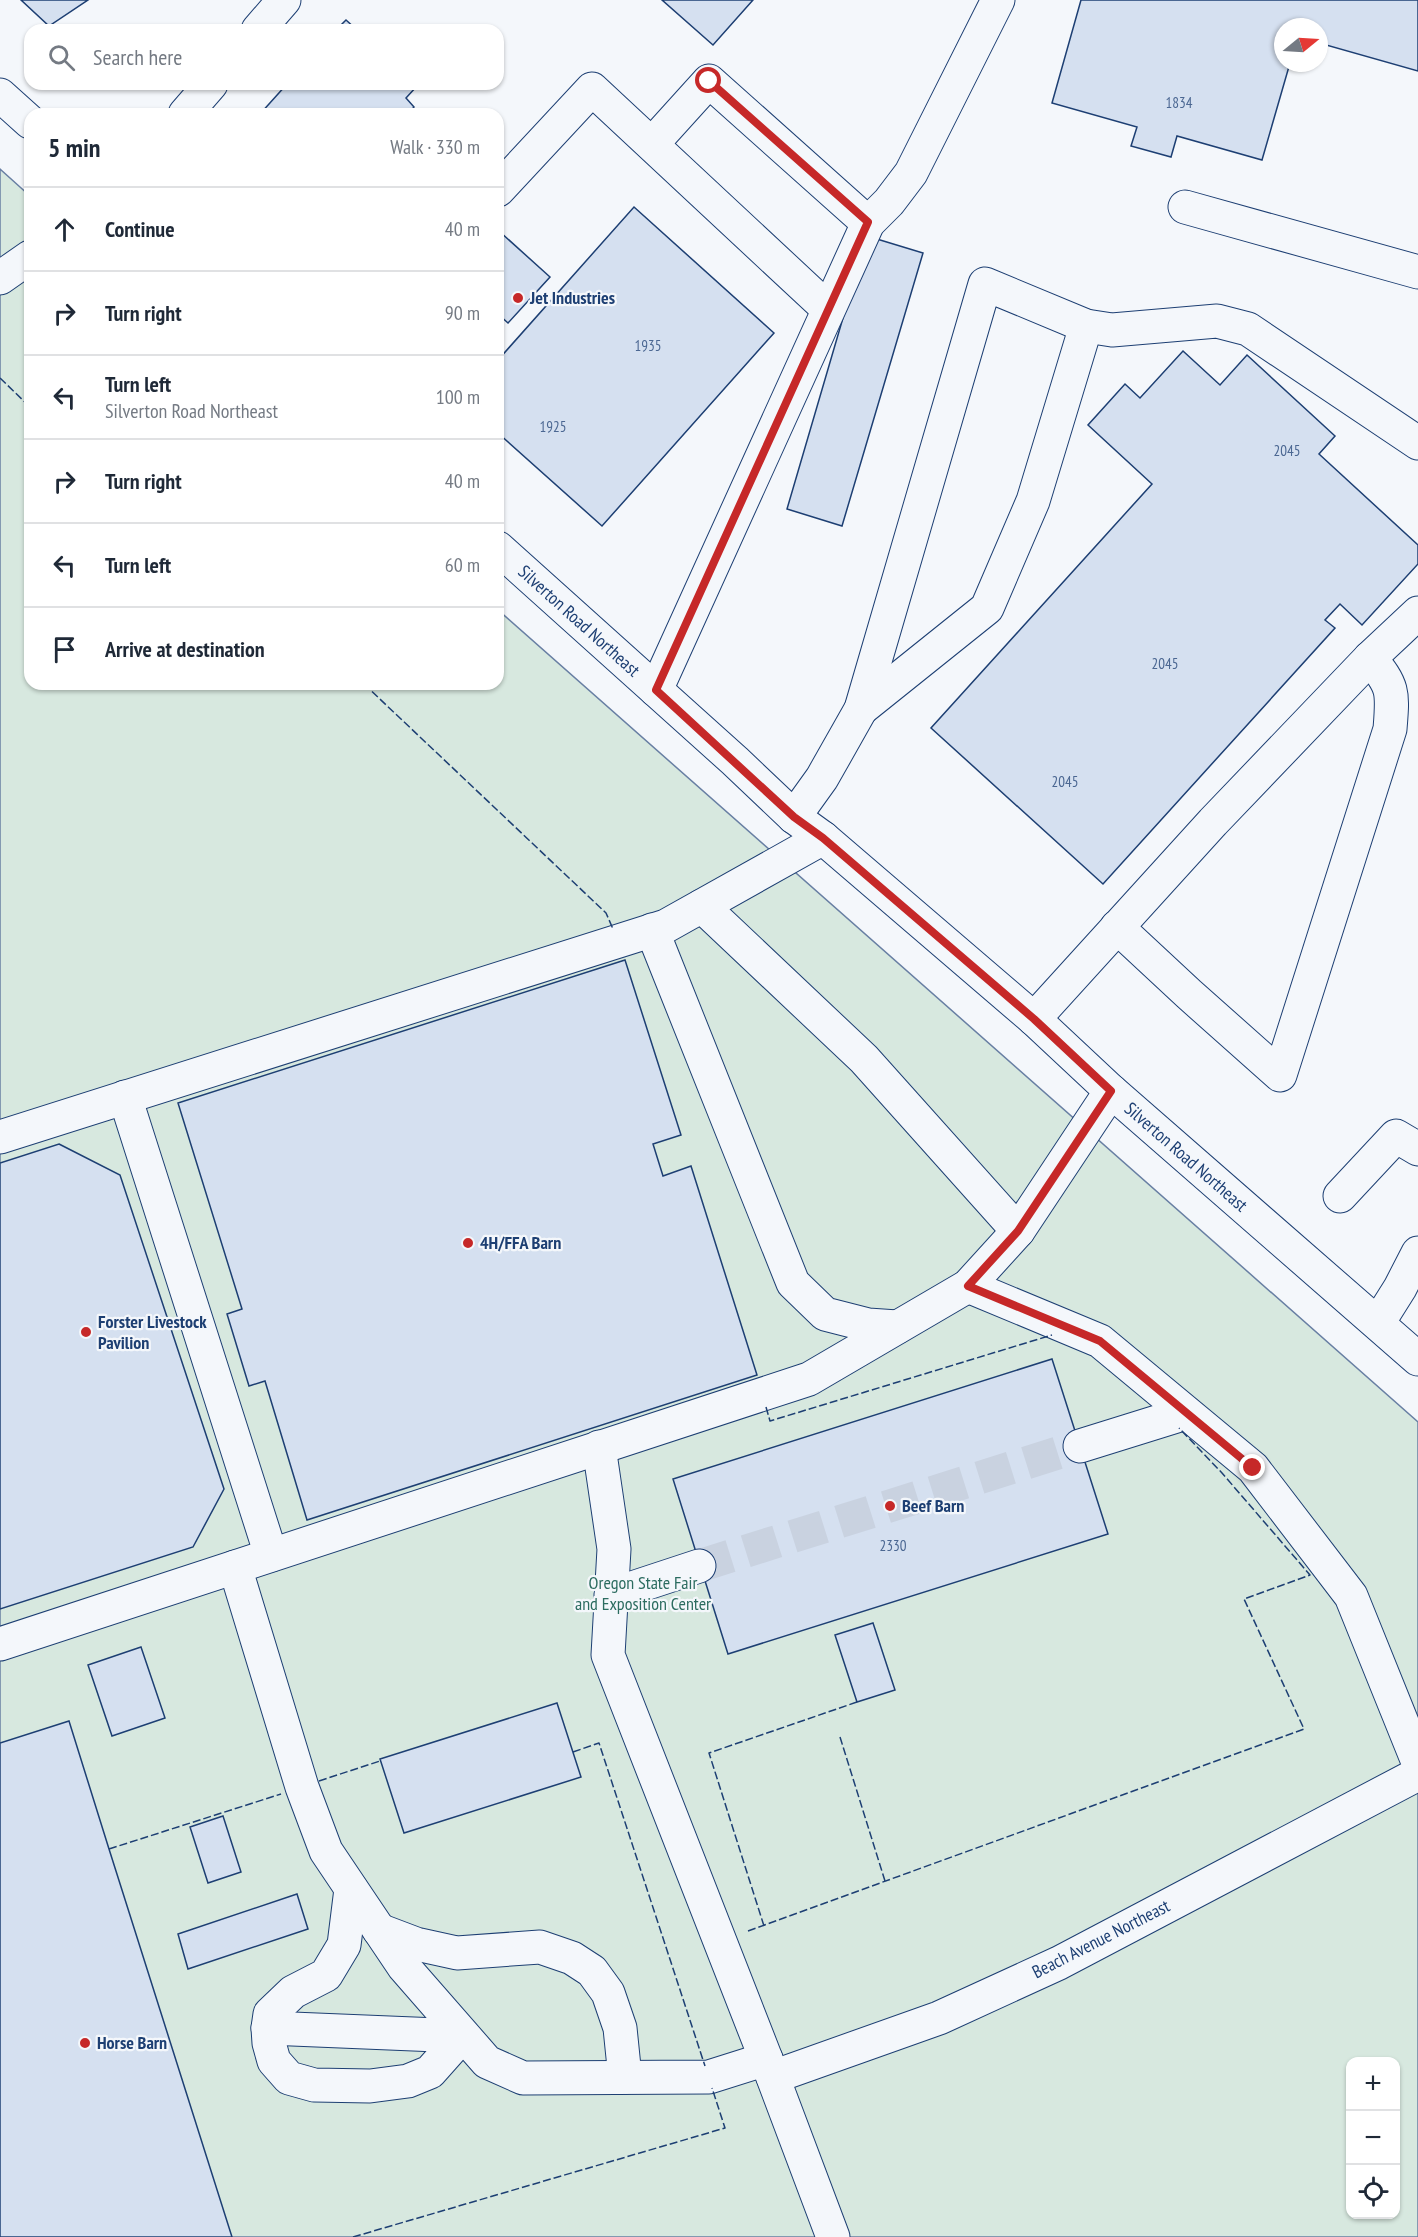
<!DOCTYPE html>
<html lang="en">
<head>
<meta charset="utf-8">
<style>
	body { margin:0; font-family:"PT Sans Narrow",sans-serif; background:#f6f6f7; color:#1f2937 }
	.controls { position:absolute; right:18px; bottom:18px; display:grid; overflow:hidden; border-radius:12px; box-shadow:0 2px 4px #0004 }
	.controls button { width:54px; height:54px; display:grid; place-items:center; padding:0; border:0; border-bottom:2px solid #e0e1e3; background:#fff; color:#1f2937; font:30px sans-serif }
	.compass { position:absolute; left:1274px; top:18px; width:54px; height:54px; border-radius:50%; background:#fff; box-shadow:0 2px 4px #0004; rotate:72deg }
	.stop { position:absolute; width:18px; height:18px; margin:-14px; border:4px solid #c62828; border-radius:50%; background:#fff }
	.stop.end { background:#c62828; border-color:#fff; box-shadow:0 2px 6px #0008 }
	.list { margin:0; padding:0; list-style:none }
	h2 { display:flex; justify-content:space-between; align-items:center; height:78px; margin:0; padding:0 24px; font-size:26px }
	h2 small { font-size:20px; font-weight:400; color:#747a83 }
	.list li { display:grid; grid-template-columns:39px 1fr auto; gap:18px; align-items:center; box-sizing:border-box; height:84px; padding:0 24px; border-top:2px solid #e0e1e3 }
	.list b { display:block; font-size:22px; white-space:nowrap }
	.list p { margin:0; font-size:20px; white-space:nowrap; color:#747a83 }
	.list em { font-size:20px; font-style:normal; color:#747a83 }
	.icon { flex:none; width:33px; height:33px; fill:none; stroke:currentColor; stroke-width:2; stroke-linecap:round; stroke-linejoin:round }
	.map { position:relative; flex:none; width:1418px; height:2237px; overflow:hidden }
	.search { position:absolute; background:#fff; box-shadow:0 2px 4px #0004; left:24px; top:24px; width:480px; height:66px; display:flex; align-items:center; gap:15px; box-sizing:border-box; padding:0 21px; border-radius:18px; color:#747a83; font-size:22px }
	.panel { position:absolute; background:#fff; box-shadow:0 2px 4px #0004; left:24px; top:108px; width:480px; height:582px; border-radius:18px }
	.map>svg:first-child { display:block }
	.green { fill:#d7e8df; stroke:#687fa3; stroke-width:1.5; fill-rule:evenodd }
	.building { fill:#d5e0f0; stroke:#1d3f73; stroke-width:1.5 }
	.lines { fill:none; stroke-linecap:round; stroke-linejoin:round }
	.minor-tunnel { stroke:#c9d2e0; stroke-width:33; stroke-dasharray:33 16; stroke-linecap:butt }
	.minor-casing { stroke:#1d3f73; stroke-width:35 }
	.major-casing { stroke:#1d3f73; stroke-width:35 }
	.minor { stroke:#f4f7fb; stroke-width:33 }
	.major { stroke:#f4f7fb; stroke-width:33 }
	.fence { stroke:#1d3f73; stroke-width:1.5; stroke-dasharray:8 3; stroke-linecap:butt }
	.route { stroke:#c62828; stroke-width:8 }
	.poi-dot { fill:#c62828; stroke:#f4f7fb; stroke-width:2 }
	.labels { text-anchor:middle; stroke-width:4.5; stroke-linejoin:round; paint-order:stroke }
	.number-label { font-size:15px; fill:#4b6792 }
	.poi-label { font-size:18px; font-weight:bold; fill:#1d3f73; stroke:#f4f7fb; text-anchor:start }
	.street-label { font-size:18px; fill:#1d3f73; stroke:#f4f7fb }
	.park-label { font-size:18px; fill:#2c6c60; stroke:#f4f7fb }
</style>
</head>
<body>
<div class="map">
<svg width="1418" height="2237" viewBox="0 0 1418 2237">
	<rect width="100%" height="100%" fill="#f4f7fb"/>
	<path class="green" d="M0,169L30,196V684H498V610L1418,1422V2237H0ZM1350,2062H1396V2214H1350Z"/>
	<g class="building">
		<polygon points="21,0 88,0 49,26"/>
		<polygon points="662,0 753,0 713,45"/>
		<polygon points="1081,0 1418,0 1418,71 1319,43 1319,27 1283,27 1283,63 1290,63 1262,160 1177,136 1171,157 1131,146 1137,127 1052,103"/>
		<polygon points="346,20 357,30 336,30"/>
		<polygon points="287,84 415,84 417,86 406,98 414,107 408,114 260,114"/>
		<polygon points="634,207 774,333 602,526 498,433 498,360"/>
		<polygon points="499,231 550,277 508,323 498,314"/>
		<polygon points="867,236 923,253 842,526 787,509"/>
		<polygon points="1183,351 1220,385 1247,355 1335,436 1319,454 1418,545 1418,564 1362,625 1340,604 1325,620 1335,628 1103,884 931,728 1152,484 1088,425 1125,384 1140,398"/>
		<polygon points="625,960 681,1135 653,1144 663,1176 691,1166 757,1375 307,1520 265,1381 249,1386 227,1314 242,1309 178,1103"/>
		<polygon points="59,1144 120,1175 224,1489 193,1547 0,1609 0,1163"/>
		<polygon points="1052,1359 1108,1534 728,1654 673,1479"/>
		<polygon points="873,1623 895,1690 857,1702 835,1635"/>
		<polygon points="141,1647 165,1718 112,1736 88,1665"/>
		<polygon points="557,1703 581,1777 404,1833 380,1759"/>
		<polygon points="69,1721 109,1849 232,2237 0,2237 0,1743"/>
		<polygon points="223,1816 241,1872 208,1883 190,1827"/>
		<polygon points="297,1894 308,1929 188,1969 178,1934"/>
	</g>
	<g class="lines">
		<polyline class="minor-tunnel" points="699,1566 1080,1446"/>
		<defs>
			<g id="minor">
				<polyline points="258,30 284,0"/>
				<polyline points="185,114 211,84"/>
				<polyline points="652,144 709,81 868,223"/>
				<polyline points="498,190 592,89 828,309"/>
				<polyline points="1185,207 1418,272"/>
				<polyline points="0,278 30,257"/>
				<polyline points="656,690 868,223 889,202 911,173 998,0"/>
				<polyline points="861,709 987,608 1033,501 1086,326"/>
				<polyline points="794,817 822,778 861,709 985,284 1086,326 1112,330 1217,321 1248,329 1418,443"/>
				<polyline points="702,906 864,1059 1018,1231"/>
				<path d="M1117,927L1189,994L1280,1075L1390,729C1393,692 1394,687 1370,658"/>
				<polyline points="652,930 793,1283 825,1314 868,1325 897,1327"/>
				<polyline points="1034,1019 1213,822 1370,658 1418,613"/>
				<polyline points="125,1097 271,1555"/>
				<polyline points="0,1137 666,926 823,838"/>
				<polyline points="1340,1196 1396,1136 1418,1149"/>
				<polyline points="968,1286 1100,1341 1253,1468 1351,1596 1418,1762"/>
				<polyline points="1378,1323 1400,1288 1418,1253"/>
				<polyline points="1080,1446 1186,1413"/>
				<polyline points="599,1447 614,1549 608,1655 766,2059 833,2237"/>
				<polyline points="235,1567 302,1787 326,1851 404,1967 487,2062 523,2078 709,2077 766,2059"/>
				<polyline points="611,1595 699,1566"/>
				<polyline points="0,1644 809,1379 968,1286 1018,1231 1111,1091"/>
				<polyline points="351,1889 344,1945 326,1975 293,1992 270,2014 268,2028 269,2043 274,2061 289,2078 314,2085 370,2086 408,2081 430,2072 462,2036"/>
				<polyline points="379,1930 416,1944 457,1953 540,1947 572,1958 592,1971 608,1993 620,2028 625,2077"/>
				<polyline points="268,2028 462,2036"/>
				<polyline points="773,2077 939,2018 1059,1963 1418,1774"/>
			</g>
			<g id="major">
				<polyline points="0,95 30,122"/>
				<polyline points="498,548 735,761 794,817 823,838 1034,1019 1111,1091 1418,1359"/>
			</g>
		</defs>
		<use href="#minor" class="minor-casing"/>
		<use href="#major" class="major-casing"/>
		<use href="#minor" class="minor"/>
		<use href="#major" class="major"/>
		<g class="fence">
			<polyline points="0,378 30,407"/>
			<polyline points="364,684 606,913 613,929"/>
			<polyline points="766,1407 770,1421 1052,1335"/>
			<polyline points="840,1737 885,1881"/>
			<polyline points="573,1752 599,1743 705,2066"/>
			<polyline points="319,1781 380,1761"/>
			<polyline points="109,1849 281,1794"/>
			<polyline points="764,1926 709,1753 857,1702"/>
			<polyline points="748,1931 1304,1729 1244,1599 1310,1575 1222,1473 1179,1428"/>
			<polyline points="353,2237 725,2128 712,2088"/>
		</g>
	</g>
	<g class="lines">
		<polyline class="route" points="709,81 868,222 656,690 794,817 823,838 1034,1019 1111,1091 1018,1231 968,1286 1100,1341 1253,1468"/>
	</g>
	<g class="poi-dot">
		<circle cx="518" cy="298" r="6"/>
		<circle cx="468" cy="1243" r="6"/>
		<circle cx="86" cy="1332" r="6"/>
		<circle cx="890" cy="1506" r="6"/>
		<circle cx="85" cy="2043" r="6"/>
	</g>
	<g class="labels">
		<g class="number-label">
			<text x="1179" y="108">1834</text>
			<text x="648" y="351">1935</text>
			<text x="553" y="432">1925</text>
			<text x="1287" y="456">2045</text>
			<text x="1165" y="669">2045</text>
			<text x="1065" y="787">2045</text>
			<text x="893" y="1551">2330</text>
		</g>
		<g class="poi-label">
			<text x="530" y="304">Jet Industries</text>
			<text x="480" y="1249">4H/FFA Barn</text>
			<text x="98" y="1328">Forster Livestock<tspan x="98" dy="21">Pavilion</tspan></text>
			<text x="902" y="1512">Beef Barn</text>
			<text x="97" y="2049">Horse Barn</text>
		</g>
		<g class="street-label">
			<text transform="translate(579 621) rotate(42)" y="6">Silverton Road Northeast</text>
			<text transform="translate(1186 1157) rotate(41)" y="6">Silverton Road Northeast</text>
			<text transform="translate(1101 1939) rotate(-27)" y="6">Beach Avenue Northeast</text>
		</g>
		<g class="park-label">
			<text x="643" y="1589">Oregon State Fair<tspan x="643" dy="21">and Exposition Center</tspan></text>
		</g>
	</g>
</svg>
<div class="controls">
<button>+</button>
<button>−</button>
<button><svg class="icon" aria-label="locate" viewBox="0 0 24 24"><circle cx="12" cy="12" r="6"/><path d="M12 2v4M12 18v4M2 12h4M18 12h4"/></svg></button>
</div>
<svg class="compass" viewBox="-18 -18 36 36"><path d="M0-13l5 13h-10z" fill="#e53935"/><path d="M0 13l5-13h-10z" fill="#747a83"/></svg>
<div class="stop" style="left:709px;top:81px"></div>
<div class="stop end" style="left:1253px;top:1468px"></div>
<div class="search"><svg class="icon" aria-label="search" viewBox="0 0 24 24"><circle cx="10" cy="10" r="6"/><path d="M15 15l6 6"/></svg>Search here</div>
<section class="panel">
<h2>5 min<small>Walk · 330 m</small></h2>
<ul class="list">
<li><svg class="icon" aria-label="ahead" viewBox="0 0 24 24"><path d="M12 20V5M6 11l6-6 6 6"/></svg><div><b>Continue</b></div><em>40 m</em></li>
<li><svg class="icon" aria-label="right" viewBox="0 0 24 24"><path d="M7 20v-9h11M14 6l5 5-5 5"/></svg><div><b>Turn right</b></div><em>90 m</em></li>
<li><svg class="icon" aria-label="left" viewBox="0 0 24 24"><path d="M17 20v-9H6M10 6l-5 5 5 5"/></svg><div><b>Turn left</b><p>Silverton Road Northeast</p></div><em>100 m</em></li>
<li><svg class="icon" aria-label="right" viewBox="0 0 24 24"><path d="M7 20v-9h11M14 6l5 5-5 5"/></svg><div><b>Turn right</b></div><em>40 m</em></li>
<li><svg class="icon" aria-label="left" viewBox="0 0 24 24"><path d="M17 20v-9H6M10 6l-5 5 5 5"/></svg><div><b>Turn left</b></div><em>60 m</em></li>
<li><svg class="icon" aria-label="arrive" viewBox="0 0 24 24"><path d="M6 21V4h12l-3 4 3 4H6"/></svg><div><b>Arrive at destination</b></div></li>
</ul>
</section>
</div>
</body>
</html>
